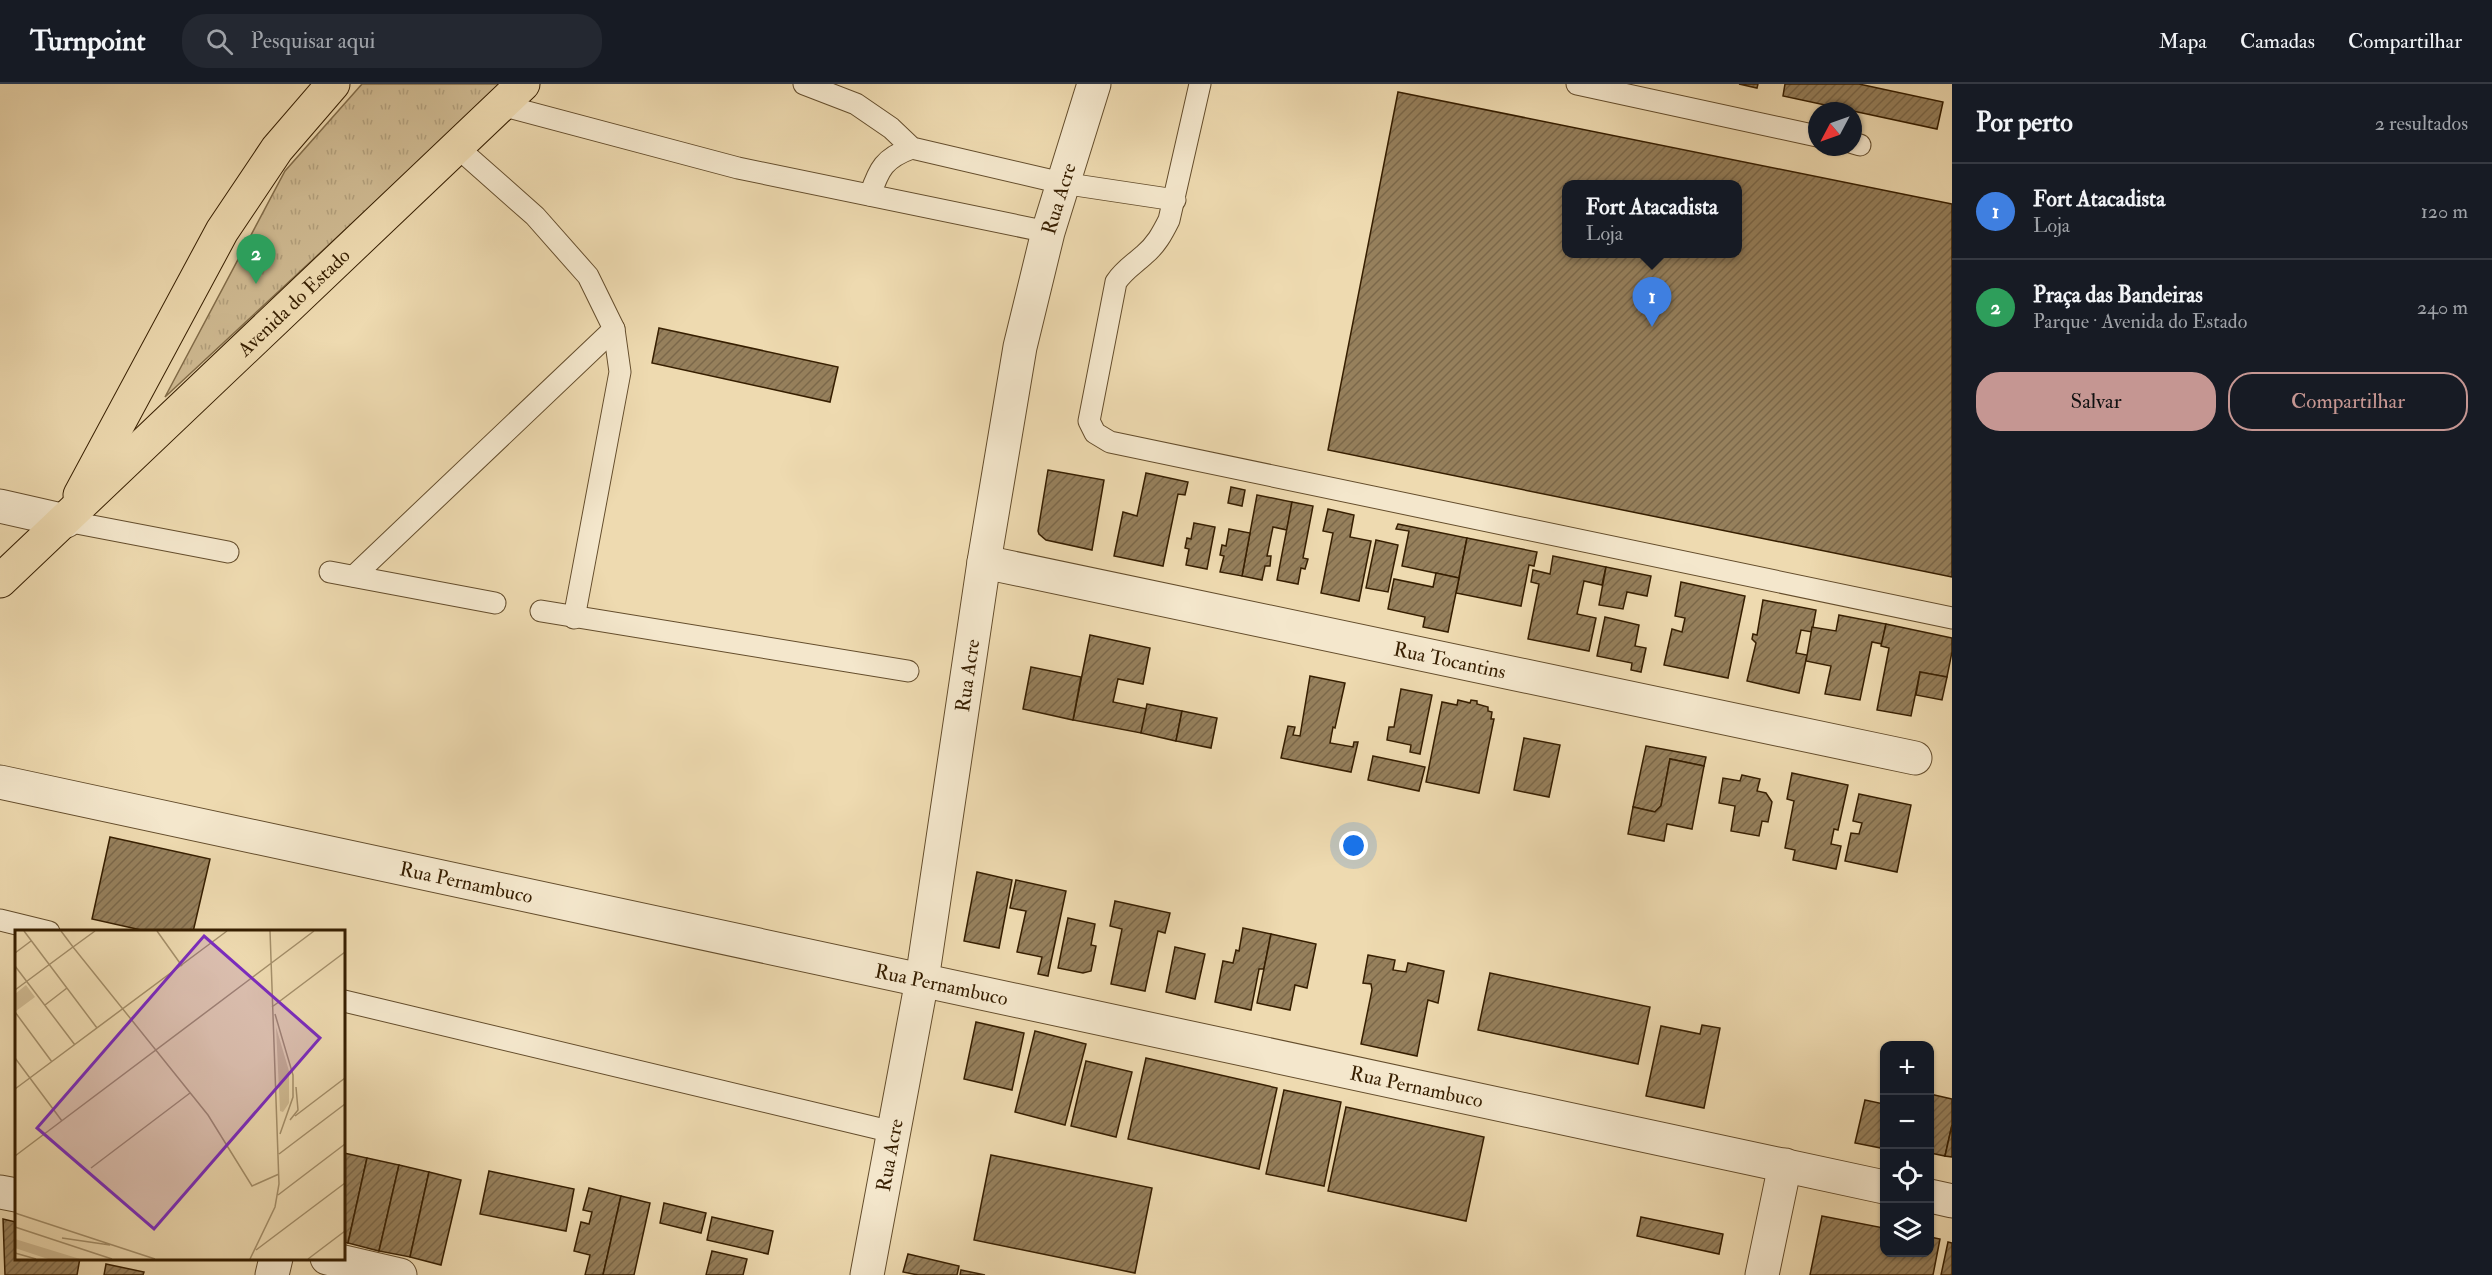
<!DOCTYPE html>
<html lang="pt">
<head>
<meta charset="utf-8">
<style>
	body { margin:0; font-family:"IM FELL Double Pica",serif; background:#242831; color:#f1f3f6 }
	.controls { position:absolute; right:18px; bottom:18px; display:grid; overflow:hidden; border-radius:12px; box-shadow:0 2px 4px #0004 }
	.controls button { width:54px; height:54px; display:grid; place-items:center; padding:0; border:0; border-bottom:2px solid #363941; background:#171b24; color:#f1f3f6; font:30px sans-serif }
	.compass { position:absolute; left:1808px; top:18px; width:54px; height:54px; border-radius:50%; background:#171b24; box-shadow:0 2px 4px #0004; rotate:229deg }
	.you { position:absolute; left:1354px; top:762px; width:21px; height:21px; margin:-15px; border:4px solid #fff; border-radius:50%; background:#1a73e8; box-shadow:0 0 0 9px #1a73e833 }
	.badge { display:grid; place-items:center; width:39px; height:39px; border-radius:50%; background:#c59692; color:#fff; font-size:20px; font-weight:700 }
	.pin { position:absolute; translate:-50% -50px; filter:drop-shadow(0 2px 3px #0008) }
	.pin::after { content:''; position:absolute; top:32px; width:21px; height:18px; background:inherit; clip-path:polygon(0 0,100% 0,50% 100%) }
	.popup { position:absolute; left:1562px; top:96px; width:180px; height:78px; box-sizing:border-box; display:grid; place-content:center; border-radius:12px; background:#171b24; filter:drop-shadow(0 2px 4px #0005); font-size:20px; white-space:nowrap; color:#9ea1a6 }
	.popup b { font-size:22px; color:#f1f3f6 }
	.popup::after { content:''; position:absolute; left:50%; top:100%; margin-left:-12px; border:12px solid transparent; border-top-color:#171b24 }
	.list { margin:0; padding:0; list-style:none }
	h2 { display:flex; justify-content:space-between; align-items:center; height:78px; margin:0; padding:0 24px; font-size:26px }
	h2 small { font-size:20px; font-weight:400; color:#9ea1a6 }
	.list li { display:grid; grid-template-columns:39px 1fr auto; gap:18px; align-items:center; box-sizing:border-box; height:96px; padding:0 24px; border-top:2px solid #363941 }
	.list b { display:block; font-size:22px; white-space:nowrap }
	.list p { margin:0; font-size:20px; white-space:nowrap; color:#9ea1a6 }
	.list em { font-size:20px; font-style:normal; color:#9ea1a6 }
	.actions { display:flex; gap:12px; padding:18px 24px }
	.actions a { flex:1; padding:14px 0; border:2px solid #c59692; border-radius:24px; text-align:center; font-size:21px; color:#c59692 }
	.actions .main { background:#c59692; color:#111 }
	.icon { flex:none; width:33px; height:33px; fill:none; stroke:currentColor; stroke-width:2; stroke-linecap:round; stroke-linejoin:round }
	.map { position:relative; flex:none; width:1952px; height:1191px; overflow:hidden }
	header { display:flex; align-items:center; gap:36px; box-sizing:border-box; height:84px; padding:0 30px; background:#171b24; border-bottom:2px solid #363941 }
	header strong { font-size:28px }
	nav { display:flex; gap:33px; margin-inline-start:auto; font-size:21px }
	.search { width:420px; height:54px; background:#242831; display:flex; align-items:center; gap:15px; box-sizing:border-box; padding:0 21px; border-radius:24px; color:#9ea1a6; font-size:22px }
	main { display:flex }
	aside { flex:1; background:#171b24 }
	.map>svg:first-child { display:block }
	.grass { fill:url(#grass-tufts); stroke:#826c49; stroke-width:1.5 }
	.building { fill:url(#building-hatch); stroke:#361e00; stroke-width:1.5; fill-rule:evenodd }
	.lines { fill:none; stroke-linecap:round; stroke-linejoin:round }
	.service-casing { stroke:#644d2c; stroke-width:23 }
	.minor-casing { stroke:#644d2c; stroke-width:35 }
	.primary-casing { stroke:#361e00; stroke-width:35 }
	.service { stroke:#f4e7cc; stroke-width:21 }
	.minor { stroke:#f4e7cc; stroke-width:33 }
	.primary { stroke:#eedab0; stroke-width:33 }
	.labels { text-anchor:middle; stroke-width:4.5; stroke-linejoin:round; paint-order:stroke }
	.street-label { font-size:20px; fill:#361e00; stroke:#f4e7cc }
	.inset-road { fill:none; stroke:#a48f6a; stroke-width:1.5 }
	.view { fill:#7b2cbf; fill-opacity:0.15; stroke:#7b2cbf; stroke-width:3 }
	.inset-edge { fill:none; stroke:#361e00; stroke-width:3 }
</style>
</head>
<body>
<header>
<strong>Turnpoint</strong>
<div class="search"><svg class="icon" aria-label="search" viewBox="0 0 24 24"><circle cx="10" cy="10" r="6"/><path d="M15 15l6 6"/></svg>Pesquisar aqui</div>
<nav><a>Mapa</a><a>Camadas</a><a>Compartilhar</a></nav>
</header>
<main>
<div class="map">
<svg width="1952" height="1191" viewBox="0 0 1952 1191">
	<defs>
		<pattern id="grass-tufts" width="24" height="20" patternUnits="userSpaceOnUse" patternTransform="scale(1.5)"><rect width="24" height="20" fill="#cfba92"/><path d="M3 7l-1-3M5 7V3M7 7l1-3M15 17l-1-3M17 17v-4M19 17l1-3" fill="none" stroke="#b29f7c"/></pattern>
		<pattern id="building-hatch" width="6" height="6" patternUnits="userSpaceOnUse" patternTransform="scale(1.5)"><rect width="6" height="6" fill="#96805c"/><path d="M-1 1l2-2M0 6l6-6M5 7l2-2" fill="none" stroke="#7b684a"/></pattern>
	</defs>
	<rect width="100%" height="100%" fill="#eedab0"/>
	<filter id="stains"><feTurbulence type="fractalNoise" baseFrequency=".00333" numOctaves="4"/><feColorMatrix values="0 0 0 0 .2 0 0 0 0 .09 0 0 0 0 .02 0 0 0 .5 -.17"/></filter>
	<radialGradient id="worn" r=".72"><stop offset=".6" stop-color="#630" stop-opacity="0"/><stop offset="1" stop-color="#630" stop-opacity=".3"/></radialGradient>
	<polygon class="grass" points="362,0 502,0 165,313 285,87"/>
	<g class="building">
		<polygon points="1739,0 1758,0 1757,4"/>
		<polygon points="1785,0 1859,0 1943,18 1937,45 1783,12"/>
		<path d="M1398,8L1952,120V493L1328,366ZM1566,100H1738V170H1566Z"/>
		<polygon points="659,244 838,283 830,318 652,279"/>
		<polygon points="1048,386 1104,396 1092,466 1046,456 1039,450 1038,447"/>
		<polygon points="1146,389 1188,398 1185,411 1178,410 1163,482 1114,472 1123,428 1137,432"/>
		<polygon points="1231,403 1245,406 1242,422 1228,419"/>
		<polygon points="1257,411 1292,418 1287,446 1273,443 1267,472 1271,472 1270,482 1265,482 1262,496 1242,492"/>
		<polygon points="1292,418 1313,422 1303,474 1308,475 1305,485 1301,484 1298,500 1277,496"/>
		<polygon points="1328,425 1354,431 1350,453 1371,457 1359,517 1321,509 1333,449 1323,447"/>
		<polygon points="1194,439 1215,443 1207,485 1186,481 1189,465 1185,464 1187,454 1191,455"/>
		<polygon points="1398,440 1467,454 1459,494 1402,482 1409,447 1396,445"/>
		<polygon points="1229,445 1250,449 1242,492 1220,488 1224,472 1220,471 1222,461 1226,462"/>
		<polygon points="1467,454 1537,468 1534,482 1529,481 1521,522 1456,509"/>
		<polygon points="1376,456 1398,461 1388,508 1366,504"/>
		<polygon points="1553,472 1606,483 1602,501 1584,497 1577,530 1596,534 1589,567 1528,555 1539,500 1531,498 1533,486 1550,490"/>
		<polygon points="1606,483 1651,492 1647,512 1627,508 1623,525 1599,521"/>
		<polygon points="1436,489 1459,494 1448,548 1423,543 1425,533 1388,525 1394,495 1433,503"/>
		<polygon points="1681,498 1745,512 1728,594 1664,581 1672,545 1682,548 1685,534 1675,532"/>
		<polygon points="1763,516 1816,526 1812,548 1801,546 1796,569 1807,571 1799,609 1747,597 1756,559 1752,555 1753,550 1757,551"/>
		<polygon points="1839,531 1886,540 1882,560 1872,558 1860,616 1825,610 1831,582 1806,577 1812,543 1836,547"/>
		<polygon points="1605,533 1639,541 1635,562 1646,564 1641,588 1631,586 1632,579 1597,572"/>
		<polygon points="1886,540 1952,554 1952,568 1947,593 1920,588 1911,632 1877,626 1889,564 1881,562"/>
		<polygon points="1090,551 1150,564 1143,600 1118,595 1113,618 1147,625 1141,649 1073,636"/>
		<polygon points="1031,583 1081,593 1073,636 1023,625"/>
		<polygon points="1920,588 1947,593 1942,616 1916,611"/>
		<polygon points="1310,592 1345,599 1335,644 1333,643 1330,659 1353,663 1354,658 1358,658 1351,688 1281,674 1288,642 1295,643 1293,651 1300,652"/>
		<polygon points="1401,605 1432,611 1420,670 1410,668 1411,661 1387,656 1389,643 1394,643"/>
		<polygon points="1458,616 1470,619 1471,616 1477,617 1477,620 1488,623 1488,627 1492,628 1491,635 1494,635 1479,709 1426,698 1442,618 1457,621"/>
		<polygon points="1147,620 1182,627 1176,657 1141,649"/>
		<polygon points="1182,627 1217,634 1211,664 1176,657"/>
		<polygon points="1524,654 1560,661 1549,713 1514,706"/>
		<polygon points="1646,662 1706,673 1704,682 1670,675 1661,722 1655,728 1633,723"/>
		<polygon points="1373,672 1425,683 1419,707 1368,696"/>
		<polygon points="1670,675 1704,682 1692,745 1667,740 1664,757 1628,750 1633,723 1655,728 1661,722"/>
		<polygon points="1792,689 1848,701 1838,746 1834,745 1831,760 1841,762 1836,785 1793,776 1795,766 1785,764 1794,717 1787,715"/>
		<polygon points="1742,691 1760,695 1757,707 1766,709 1772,718 1768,738 1762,737 1759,752 1731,747 1735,722 1719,719 1723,694 1740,697"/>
		<polygon points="1859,710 1911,721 1897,788 1845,777 1851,749 1859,750 1862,739 1853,737"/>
		<polygon points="110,753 210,775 193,848 150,848 92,835"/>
		<polygon points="977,788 1012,796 999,864 964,857"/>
		<polygon points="1016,796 1066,807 1048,892 1038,890 1042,873 1017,868 1026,827 1010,824"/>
		<polygon points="1115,817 1170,829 1165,849 1158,847 1145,907 1111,900 1122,845 1110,842"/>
		<polygon points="1068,834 1095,840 1091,861 1096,862 1091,887 1083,889 1058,884"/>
		<polygon points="1243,844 1271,850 1264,885 1259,885 1251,926 1215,918 1223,877 1233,879 1236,866 1239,867"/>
		<polygon points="1271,850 1316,860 1307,904 1295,901 1290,926 1257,919"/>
		<polygon points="1175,863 1205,870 1195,915 1166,908"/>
		<polygon points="1368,871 1395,876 1393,886 1406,888 1408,879 1444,887 1438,919 1428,916 1417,972 1361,960 1372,906 1371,900 1363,899"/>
		<polygon points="1490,889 1650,923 1638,980 1478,946"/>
		<polygon points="976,938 1024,949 1012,1006 964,995"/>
		<polygon points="1702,941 1720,944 1704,1024 1646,1012 1661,942 1700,950"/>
		<polygon points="1035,947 1086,960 1065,1041 1015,1028"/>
		<polygon points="1146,974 1277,1004 1259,1085 1128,1055"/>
		<polygon points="1086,977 1132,988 1116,1053 1071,1042"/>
		<polygon points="1284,1006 1341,1018 1324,1102 1266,1090"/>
		<polygon points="1930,1010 1952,1015 1952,1041 1945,1072 1930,1069"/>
		<polygon points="1865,1016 1884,1020 1884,1045 1881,1064 1855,1059"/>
		<polygon points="1346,1023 1484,1053 1466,1137 1328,1107"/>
		<polygon points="1952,1041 1952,1073 1945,1072"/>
		<polygon points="1884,1045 1884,1065 1881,1064"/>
		<polygon points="344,1069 367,1074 348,1159 344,1158"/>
		<polygon points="991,1071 1152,1104 1135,1189 974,1156"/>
		<polygon points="367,1074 399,1081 379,1167 348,1159"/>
		<polygon points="399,1081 429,1088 410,1173 379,1167"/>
		<polygon points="489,1087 574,1105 566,1147 480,1130"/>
		<polygon points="429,1088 461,1096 441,1181 410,1173"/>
		<polygon points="589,1104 621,1112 603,1191 585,1191 590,1171 574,1167 581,1138 589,1140 592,1128 583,1126"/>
		<polygon points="621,1112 650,1119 634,1191 603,1191"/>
		<polygon points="664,1119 706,1129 701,1149 660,1139"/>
		<polygon points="1822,1132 1884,1144 1884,1168 1930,1168 1930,1153 1940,1155 1933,1191 1810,1191"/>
		<polygon points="712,1133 773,1147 768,1170 707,1156"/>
		<polygon points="1641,1133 1723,1150 1719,1170 1637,1152"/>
		<polygon points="3,1135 16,1138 16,1174 80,1174 77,1191 5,1191"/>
		<polygon points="1948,1158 1952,1159 1952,1191 1941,1191"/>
		<polygon points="712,1167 747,1175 743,1191 706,1191"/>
		<polygon points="908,1170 959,1182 957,1191 918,1191 903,1188"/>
		<polygon points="106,1180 144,1188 143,1191 104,1191"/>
		<polygon points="961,1186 985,1191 960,1191"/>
	</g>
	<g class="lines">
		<defs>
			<g id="service">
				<polyline points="804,0 856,20 891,44 912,64 1062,99 1175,116"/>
				<path d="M1200,0L1169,136C1162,150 1156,161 1144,171C1133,181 1124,186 1116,198L1089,337L1095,349L1110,358L1952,534"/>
				<polyline points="1577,0 1817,52"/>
				<polyline points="501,21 738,84 1048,148"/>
				<polyline points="1853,59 1860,61"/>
				<polyline points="457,63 535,132 588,192 614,245 620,288 574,534"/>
				<path d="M870,111C879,85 884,74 912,64"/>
				<polyline points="66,437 228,468"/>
				<polyline points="330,488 495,519"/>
				<polyline points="354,492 614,245"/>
				<polyline points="541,527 908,587"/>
				<polyline points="0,836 49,848"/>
				<polyline points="344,917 893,1048"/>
			</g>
			<g id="minor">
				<polyline points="0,422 66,437"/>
				<path id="s1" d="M984,478L1915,674"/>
				<path id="s2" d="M0,698L1884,1103"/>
				<polyline points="0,1108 16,1111"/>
				<polyline points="1930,1112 1952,1117"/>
				<polyline points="327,1174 400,1191"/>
				<polyline points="272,1191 276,1174"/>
				<path id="s3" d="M867,1191L922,896L984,478L1020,263L1048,148L1094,0"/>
				<polyline points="1762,1191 1785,1081"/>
			</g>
			<g id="primary">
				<polyline points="80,411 222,147 277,65 333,0"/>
				<path id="s4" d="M0,497L523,0"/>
			</g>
		</defs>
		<use href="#service" class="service-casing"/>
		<use href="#minor" class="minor-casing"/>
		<use href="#primary" class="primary-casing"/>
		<use href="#service" class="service"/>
		<use href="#minor" class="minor"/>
		<use href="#primary" class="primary"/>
	</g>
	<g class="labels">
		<g class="street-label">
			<text dy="7" stroke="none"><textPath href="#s3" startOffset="1094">Rua Acre</textPath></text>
			<text dy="7" stroke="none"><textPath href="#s4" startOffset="405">Avenida do Estado</textPath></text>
			<text dy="7" stroke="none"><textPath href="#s1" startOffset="476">Rua Tocantins</textPath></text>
			<text dy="7" stroke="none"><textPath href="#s3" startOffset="608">Rua Acre</textPath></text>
			<text dy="7" stroke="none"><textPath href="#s2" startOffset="477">Rua Pernambuco</textPath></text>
			<text dy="7" stroke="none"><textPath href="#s2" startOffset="963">Rua Pernambuco</textPath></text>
			<text dy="7" stroke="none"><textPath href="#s2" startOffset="1449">Rua Pernambuco</textPath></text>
			<text dy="7" stroke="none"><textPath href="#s3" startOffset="122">Rua Acre</textPath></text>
		</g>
	</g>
	<g transform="translate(15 846)">
		<rect width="330" height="330" fill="#eedab0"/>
		<path d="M11,55L20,67L1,81L0,64ZM261,97L274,141V173L268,182L265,181ZM0,309L65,329H33L0,318Z" fill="#cfba92"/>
		<path class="inset-road" d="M9,1L82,98M46,1L58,17L80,1M142,1L167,36M0,23L16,11M0,36L60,115M0,60L58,17L193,185L237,256L264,244M30,75L52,58M257,77L330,22M0,82L37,132M260,84L278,145V167L265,204M0,128L47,191M0,159L212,1M280,186L330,148M275,190L283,180L281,157M264,224L330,174M0,226L299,1M76,238L175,163M263,265L330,214M0,283L140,329M0,297L97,329M47,308L95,315M241,320L330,253M0,323L21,329M235,329L260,277L264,254L255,1M293,329L330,301"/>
		<path class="view" d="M189,6L305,108L139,299L22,198Z"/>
		<rect width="330" height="330" class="inset-edge"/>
	</g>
	<rect width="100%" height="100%" filter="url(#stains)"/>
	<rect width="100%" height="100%" fill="url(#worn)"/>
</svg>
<div class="controls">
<button>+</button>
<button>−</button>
<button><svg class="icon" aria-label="locate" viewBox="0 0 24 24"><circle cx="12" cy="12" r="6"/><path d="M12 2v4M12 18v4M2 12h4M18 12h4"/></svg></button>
<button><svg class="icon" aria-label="layers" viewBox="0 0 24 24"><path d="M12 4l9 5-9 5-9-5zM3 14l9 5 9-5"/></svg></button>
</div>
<svg class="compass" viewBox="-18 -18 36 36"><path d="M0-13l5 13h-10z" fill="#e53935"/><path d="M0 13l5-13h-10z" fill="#9ea1a6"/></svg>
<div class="you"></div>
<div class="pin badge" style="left:1652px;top:243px;background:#3f7fe0">1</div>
<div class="popup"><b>Fort Atacadista</b>Loja</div>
<div class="pin badge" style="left:256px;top:200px;background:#2e9e5b">2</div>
</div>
<aside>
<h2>Por perto<small>2 resultados</small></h2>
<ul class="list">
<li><span class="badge" style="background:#3f7fe0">1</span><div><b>Fort Atacadista</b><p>Loja</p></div><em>120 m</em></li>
<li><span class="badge" style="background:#2e9e5b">2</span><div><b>Praça das Bandeiras</b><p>Parque · Avenida do Estado</p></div><em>240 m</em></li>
</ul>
<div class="actions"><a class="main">Salvar</a><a>Compartilhar</a></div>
</aside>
</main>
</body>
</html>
